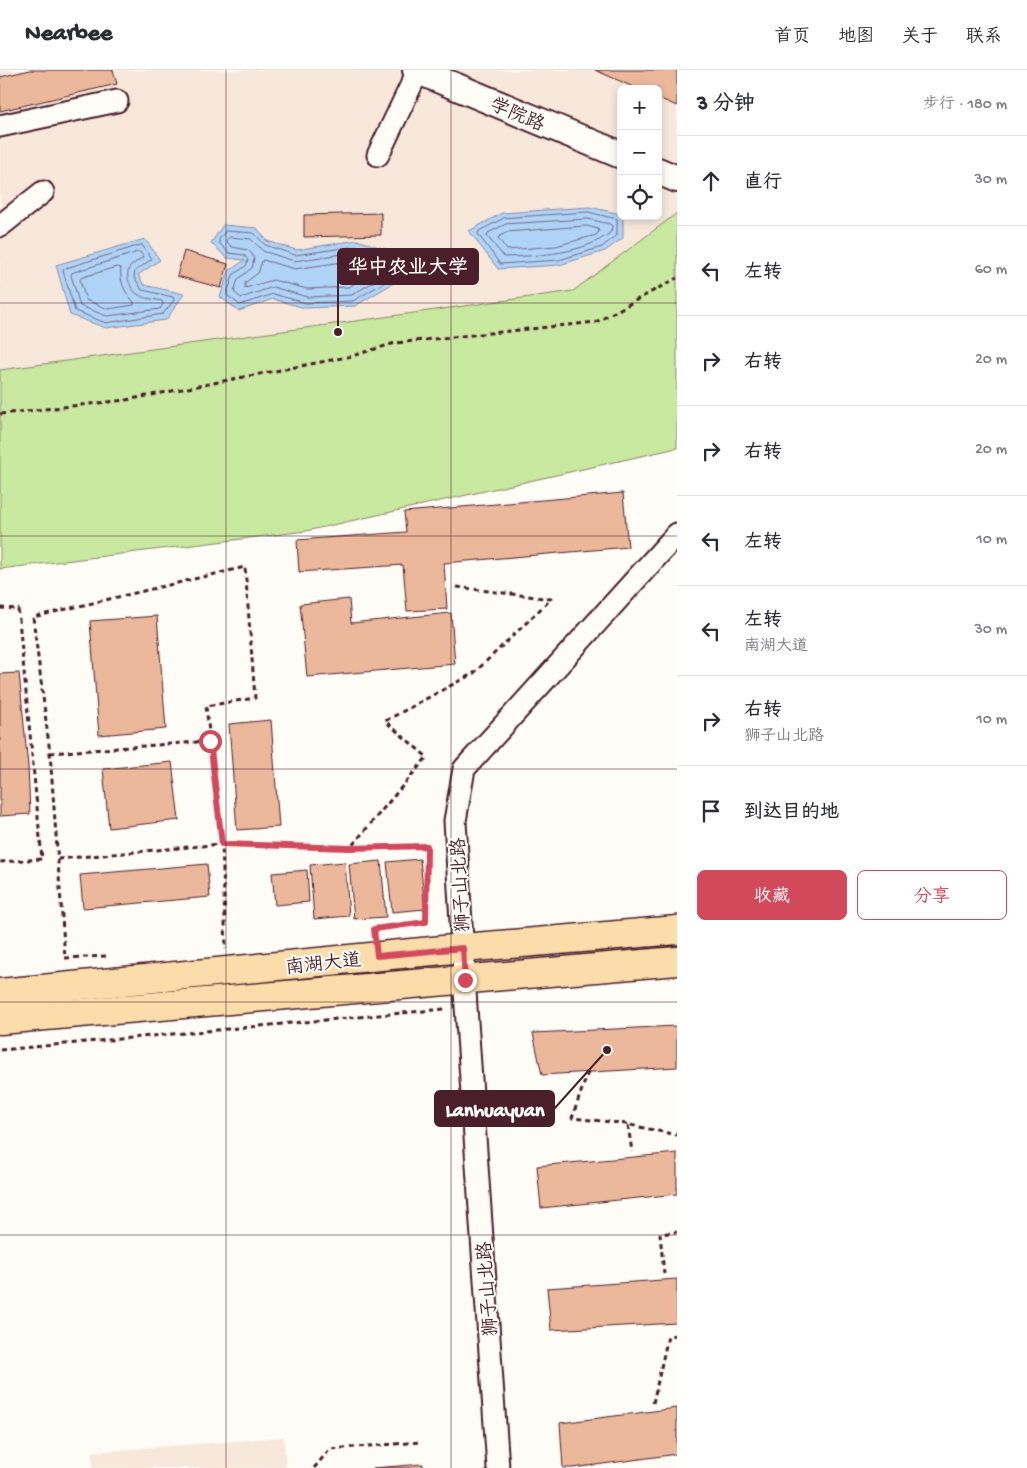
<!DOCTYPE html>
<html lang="zh">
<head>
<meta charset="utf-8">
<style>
	body { margin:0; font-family:"Gochi Hand","LXGW WenKai TC",sans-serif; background:#f2f2f3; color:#2b2b33 }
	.controls { position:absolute; right:15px; top:15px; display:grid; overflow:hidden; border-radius:8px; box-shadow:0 2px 8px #0003 }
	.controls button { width:45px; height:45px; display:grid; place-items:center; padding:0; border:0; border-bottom:1px solid #e1e1e2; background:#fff; color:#2b2b33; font:25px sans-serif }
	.stop { position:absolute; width:15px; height:15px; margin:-11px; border:4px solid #d1495b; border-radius:50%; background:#fff }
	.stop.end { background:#d1495b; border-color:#fff; box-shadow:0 1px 5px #0008 }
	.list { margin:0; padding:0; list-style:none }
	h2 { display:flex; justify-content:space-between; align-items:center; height:65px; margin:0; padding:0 20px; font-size:21px }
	h2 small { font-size:16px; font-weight:400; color:#7c7c81 }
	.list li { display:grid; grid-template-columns:32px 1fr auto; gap:15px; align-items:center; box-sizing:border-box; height:90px; padding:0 20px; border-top:1px solid #e1e1e2 }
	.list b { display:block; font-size:19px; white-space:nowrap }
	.list p { margin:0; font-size:16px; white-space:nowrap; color:#7c7c81 }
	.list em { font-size:16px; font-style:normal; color:#7c7c81 }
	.actions { display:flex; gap:10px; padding:15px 20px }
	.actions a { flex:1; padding:11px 0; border:1px solid #d1495b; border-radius:8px; text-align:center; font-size:18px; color:#d1495b }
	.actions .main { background:#d1495b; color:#fff }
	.icon { flex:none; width:28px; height:28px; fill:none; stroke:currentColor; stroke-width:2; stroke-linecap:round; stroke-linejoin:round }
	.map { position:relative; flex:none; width:677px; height:1398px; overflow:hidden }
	header { display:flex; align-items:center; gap:30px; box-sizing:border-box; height:70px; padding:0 25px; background:#fff; border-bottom:1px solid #e1e1e2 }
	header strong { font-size:24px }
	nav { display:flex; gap:28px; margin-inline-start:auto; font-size:18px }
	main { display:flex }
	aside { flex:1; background:#fff }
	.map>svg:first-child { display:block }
	.built { fill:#f8e8dc; fill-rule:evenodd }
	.green { fill:#c9e8a0; stroke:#8a8466 }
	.water { fill:#b0d4f8; stroke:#878ca6 }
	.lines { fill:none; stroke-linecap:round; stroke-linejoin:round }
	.shore { stroke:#73677d; stroke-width:1 }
	.building { fill:#ebb89c; stroke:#4a1f2b }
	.minor-casing { stroke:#4a1f2b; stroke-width:25 }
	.tertiary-casing { stroke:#4a1f2b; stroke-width:30 }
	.primary-casing { stroke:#4a1f2b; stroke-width:31 }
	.path { stroke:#4a1f2b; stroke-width:3; stroke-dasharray:5 4; stroke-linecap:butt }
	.minor { stroke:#fdfcf7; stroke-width:21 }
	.tertiary { stroke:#fdfcf7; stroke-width:26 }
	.primary { stroke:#faddab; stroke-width:28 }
	.route { stroke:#d1495b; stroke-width:6 }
	.grid { fill:none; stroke:#4a1f2b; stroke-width:1; stroke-opacity:0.55 }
	.labels { text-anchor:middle; stroke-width:4; stroke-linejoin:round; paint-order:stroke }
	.street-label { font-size:19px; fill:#4a1f2b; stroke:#fdfcf7 }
	.leader { fill:none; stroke:#4a1f2b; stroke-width:2 }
	.callout-dot { fill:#4a1f2b; stroke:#fdfcf7; stroke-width:2 }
	.callout { fill:#4a1f2b; stroke:#4a1f2b; stroke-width:2 }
	.callout-label { font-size:20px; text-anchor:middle; font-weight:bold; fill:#fff }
</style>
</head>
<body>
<header>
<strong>Nearbee</strong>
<nav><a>首页</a><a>地图</a><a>关于</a><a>联系</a></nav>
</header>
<main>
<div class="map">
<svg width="677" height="1398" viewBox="0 0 677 1398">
	<rect width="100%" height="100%" fill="#fdfcf7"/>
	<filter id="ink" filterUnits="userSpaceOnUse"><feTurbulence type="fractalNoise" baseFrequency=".02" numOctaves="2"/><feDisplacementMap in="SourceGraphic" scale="10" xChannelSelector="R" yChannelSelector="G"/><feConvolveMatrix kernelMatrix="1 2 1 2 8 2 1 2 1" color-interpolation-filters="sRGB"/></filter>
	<g filter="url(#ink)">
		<g class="built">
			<path d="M0,0H677V378L306,461L0,499ZM621,19H658V146H621Z"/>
			<polygon points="284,1367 286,1398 93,1398 92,1382"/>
		</g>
		<polygon class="green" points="677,143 677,378 306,461 0,499 0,300 573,221"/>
		<g class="water">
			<polygon points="589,137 621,144 621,146 623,146 623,168 605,181 559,195 498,199 469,161 502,143"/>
			<polygon points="223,155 257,158 267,171 296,180 357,170 411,187 412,202 355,236 305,238 273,229 239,241 220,227 229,201 245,190 227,188 211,173"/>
			<polygon points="145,169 160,190 138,205 144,215 184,224 166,250 106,258 70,245 56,195"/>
		</g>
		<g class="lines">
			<g class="shore">
				<polygon points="588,142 617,149 617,165 602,177 559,190 500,194 478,164 479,161 504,148"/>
				<path d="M588,149L610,154L612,156L611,162C585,184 536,186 504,187L487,166L488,163L506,154Z"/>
				<polygon points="587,156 598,159 599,162 596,165 556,176 507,180 498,168 500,166 508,162"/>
				<polygon points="226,161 254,163 265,175 295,185 357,176 405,190 406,192 407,199 353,231 306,233 273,224 240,235 228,226 227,224 233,205 246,196 248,190 244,185 229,183 219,173 219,170"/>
				<polygon points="230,167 251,169 263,181 294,191 356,182 396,194 398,197 352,225 307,227 273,217 241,228 234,222 238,209 252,198 254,189 252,184 248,180 232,177 226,171"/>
				<polygon points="142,175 152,189 135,201 134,207 142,220 173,227 174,230 163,244 106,253 75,241 63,201 64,199"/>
				<path d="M139,182L141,183L143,187C139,191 133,193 130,197C124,205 131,221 139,225C145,229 155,229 162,231L163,234L160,239L107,246L80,236L71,205L72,203Z"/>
				<polygon points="263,190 295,199 356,190 378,196 379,199 349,217 307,219 273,210 245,218 245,213 258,203"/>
				<path d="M117,197L121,198C119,211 125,223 134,232V235L108,239L86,230L80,210L81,208Z"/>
			</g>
		</g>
		<g class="building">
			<polygon points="30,0 113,0 117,14 0,41 0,7"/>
			<polygon points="595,0 677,0 677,36 658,28 658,19 638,19"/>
			<polygon points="381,143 381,165 304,167 304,145"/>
			<polygon points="184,181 228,194 221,218 177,206"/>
			<polygon points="623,423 628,477 444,493 447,539 407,541 403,495 299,502 297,470 406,462 404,442"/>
			<polygon points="349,529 351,553 451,543 455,594 307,607 300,534"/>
			<polygon points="157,546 166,659 99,665 90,551"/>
			<polygon points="19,603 28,696 30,744 0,746 0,604"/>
			<polygon points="271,650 279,757 237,760 229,654"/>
			<polygon points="172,692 179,750 109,758 103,699"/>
			<polygon points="420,789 425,839 392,842 387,792"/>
			<polygon points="381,791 386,847 354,849 349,794"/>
			<polygon points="345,792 349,846 314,849 310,795"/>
			<polygon points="207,794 210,827 83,838 80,805"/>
			<polygon points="307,800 309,832 275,835 272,803"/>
			<polygon points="677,956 677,997 542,1005 533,963"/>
			<polygon points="677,1083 677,1124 541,1138 537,1096"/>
			<polygon points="677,1209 677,1253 551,1260 547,1218"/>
			<polygon points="677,1338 677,1384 573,1398 563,1398 560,1353"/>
			<polygon points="423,1394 423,1398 373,1398"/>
		</g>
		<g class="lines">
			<defs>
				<g id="minor">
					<polyline points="0,56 117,31"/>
					<polyline points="378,85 418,1"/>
					<polyline points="0,156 43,122"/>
					<polyline points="498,1398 466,937 455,751 464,699 677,464"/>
				</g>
				<g id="tertiary">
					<polyline points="416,0 621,85"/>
					<polyline points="658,101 677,109"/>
				</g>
				<g id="primary">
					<polyline points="0,923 463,878 677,860"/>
					<polyline points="0,950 677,891"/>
				</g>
			</defs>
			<use href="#minor" class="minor-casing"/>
			<use href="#tertiary" class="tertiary-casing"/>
			<use href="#primary" class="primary-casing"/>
			<g class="path">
				<polyline points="0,344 126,330 352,286 395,273 596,252 677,208"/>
				<polyline points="0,538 18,539 42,789 0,792"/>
				<polyline points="50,683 210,671"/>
				<polyline points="351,778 427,776 426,852 374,859 375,864"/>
				<polyline points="58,789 222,774 350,778 427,687 385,651 474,603 551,529 457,517"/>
				<polyline points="106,886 65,888 50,683 33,547 245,497 255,628 206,636 222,774 226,879"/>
				<polyline points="0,980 445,939"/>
				<polyline points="588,1002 572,1048 621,1053 677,1065"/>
				<polyline points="628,1055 632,1082"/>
				<polyline points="664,1204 660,1164 677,1162"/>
				<polyline points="653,1333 668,1266 677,1265"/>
				<polyline points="314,1398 330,1379 421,1372"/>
			</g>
			<use href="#minor" class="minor"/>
			<use href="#tertiary" class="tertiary"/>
			<use href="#primary" class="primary"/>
		</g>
	</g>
	<g class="lines" filter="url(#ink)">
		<polyline class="route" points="210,671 222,774 350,778 427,776 426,852 374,859 377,886 463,878 465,910"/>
	</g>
	<path class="grid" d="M226,0V1398M451,0V1398M0,233H677M0,466H677M0,699H677M0,932H677M0,1165H677"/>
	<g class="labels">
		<g class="street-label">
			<text transform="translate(518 43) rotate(23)" y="7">学院路</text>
			<text transform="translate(459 815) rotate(-93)" y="7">狮子山北路</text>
			<text transform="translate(323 892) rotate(-6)" y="7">南湖大道</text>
			<text transform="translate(486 1219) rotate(-94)" y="7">狮子山北路</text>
		</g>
	</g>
	<path class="leader" d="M338 262L338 196M607 980L554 1039"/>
	<g class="callout-dot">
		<circle cx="338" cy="262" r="5"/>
		<circle cx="607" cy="980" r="5"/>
	</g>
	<g class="callout">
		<rect x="338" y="179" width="140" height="35" rx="5"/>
		<rect x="435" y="1021" width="119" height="35" rx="5"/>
	</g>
	<g class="callout-label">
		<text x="408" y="203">华中农业大学</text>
		<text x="495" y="1046">Lanhuayuan</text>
	</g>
</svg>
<div class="controls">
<button>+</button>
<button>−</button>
<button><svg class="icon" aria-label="locate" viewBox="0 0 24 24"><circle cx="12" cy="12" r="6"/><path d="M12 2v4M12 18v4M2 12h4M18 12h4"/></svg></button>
</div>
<div class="stop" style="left:210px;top:671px"></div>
<div class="stop end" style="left:465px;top:910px"></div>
</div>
<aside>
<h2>3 分钟<small>步行 · 180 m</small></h2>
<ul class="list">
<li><svg class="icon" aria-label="ahead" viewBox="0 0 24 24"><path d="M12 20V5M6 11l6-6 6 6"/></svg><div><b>直行</b></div><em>30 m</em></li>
<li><svg class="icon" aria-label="left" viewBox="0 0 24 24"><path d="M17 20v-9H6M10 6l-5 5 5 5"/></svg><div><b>左转</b></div><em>60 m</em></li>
<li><svg class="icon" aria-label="right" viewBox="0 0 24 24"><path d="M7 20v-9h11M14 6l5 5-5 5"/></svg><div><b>右转</b></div><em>20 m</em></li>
<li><svg class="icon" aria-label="right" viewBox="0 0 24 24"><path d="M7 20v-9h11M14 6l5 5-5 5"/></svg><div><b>右转</b></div><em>20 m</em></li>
<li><svg class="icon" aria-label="left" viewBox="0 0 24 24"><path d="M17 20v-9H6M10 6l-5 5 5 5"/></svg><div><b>左转</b></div><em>10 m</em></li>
<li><svg class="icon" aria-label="left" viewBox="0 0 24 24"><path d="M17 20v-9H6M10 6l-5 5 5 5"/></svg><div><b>左转</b><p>南湖大道</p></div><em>30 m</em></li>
<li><svg class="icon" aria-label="right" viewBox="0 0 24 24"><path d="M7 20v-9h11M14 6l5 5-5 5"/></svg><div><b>右转</b><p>狮子山北路</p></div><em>10 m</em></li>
<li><svg class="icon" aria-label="arrive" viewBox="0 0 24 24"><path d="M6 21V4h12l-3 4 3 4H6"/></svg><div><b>到达目的地</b></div></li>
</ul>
<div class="actions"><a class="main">收藏</a><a>分享</a></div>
</aside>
</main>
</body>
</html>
